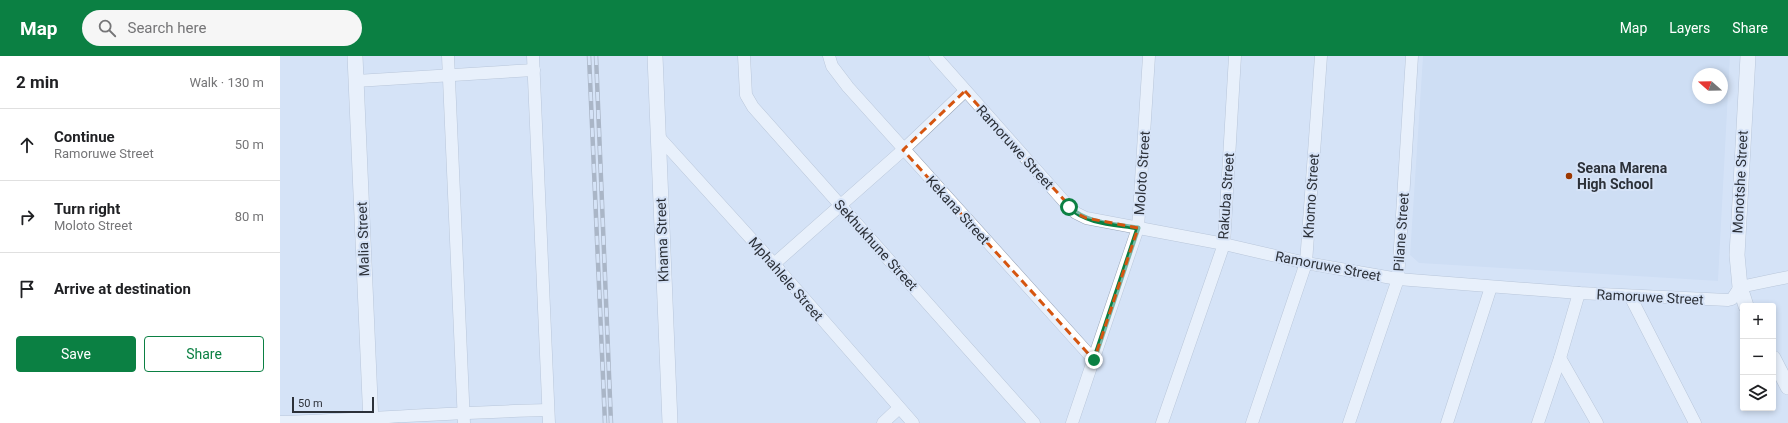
<!DOCTYPE html>
<html lang="en">
<head>
<meta charset="utf-8">
<style>
	body { margin:0; font-family:Roboto,sans-serif; background:#f6f6f6; color:#202124 }
	.controls { position:absolute; right:12px; bottom:12px; display:grid; overflow:hidden; border-radius:4px; box-shadow:0 2px 6px #0003 }
	.controls button { width:36px; height:36px; display:grid; place-items:center; padding:0; border:0; border-bottom:1px solid #e0e0e0; background:#fff; color:#202124; font:20px sans-serif }
	.compass { position:absolute; left:1412px; top:12px; width:36px; height:36px; border-radius:50%; background:#fff; box-shadow:0 2px 6px #0003; rotate:290deg }
	.scale { position:absolute; left:12px; bottom:10px; width:82px; box-sizing:border-box; padding-left:4px; border:2px solid #2c3139; border-top:0; font-size:11px; line-height:14px; white-space:nowrap; color:#2c3139; -webkit-text-stroke:3px #d6e3f7; paint-order:stroke }
	.stop { position:absolute; width:12px; height:12px; margin:-9px; border:3px solid #0b8043; border-radius:50%; background:#fff }
	.stop.end { background:#0b8043; border-color:#fff; box-shadow:0 1px 4px #0008 }
	.list { margin:0; padding:0; list-style:none }
	h2 { display:flex; justify-content:space-between; align-items:center; height:52px; margin:0; padding:0 16px; font-size:17px }
	h2 small { font-size:13px; font-weight:400; color:#757577 }
	.list li { display:grid; grid-template-columns:26px 1fr auto; gap:12px; align-items:center; box-sizing:border-box; height:72px; padding:0 16px; border-top:1px solid #e0e0e0 }
	.list b { display:block; font-size:15px; white-space:nowrap }
	.list p { margin:0; font-size:13px; white-space:nowrap; color:#757577 }
	.list em { font-size:13px; font-style:normal; color:#757577 }
	.actions { display:flex; gap:8px; padding:12px 16px }
	.actions a { flex:1; padding:9px 0; border:1px solid #0b8043; border-radius:4px; text-align:center; font-size:14px; color:#0b8043 }
	.actions .main { background:#0b8043; color:#fff }
	.icon { flex:none; width:22px; height:22px; fill:none; stroke:currentColor; stroke-width:2; stroke-linecap:round; stroke-linejoin:round }
	.map { position:relative; flex:none; width:1508px; height:367px; overflow:hidden }
	header { display:flex; align-items:center; gap:24px; box-sizing:border-box; height:56px; padding:0 20px; background:#0b8043; color:#fff }
	header strong { font-size:19px }
	nav { display:flex; gap:22px; margin-inline-start:auto; font-size:14px }
	.search { width:280px; height:36px; background:#f6f6f6; display:flex; align-items:center; gap:10px; box-sizing:border-box; padding:0 14px; border-radius:22px; color:#757577; font-size:15px }
	main { display:flex }
	aside { flex:1; background:#fff }
	.map>svg:first-child { display:block }
	.built { fill:#c6d7f0; fill-rule:evenodd }
	.lines { fill:none; stroke-linecap:round; stroke-linejoin:round }
	.minor-casing { stroke:#96a3b6; stroke-width:13 }
	.tertiary-casing { stroke:#96a3b6; stroke-width:16 }
	.minor { stroke:#fff; stroke-width:12 }
	.tertiary { stroke:#fff; stroke-width:15 }
	.rail-casing { stroke:#777f8c; stroke-width:4.5 }
	.rail { stroke:#d6e3f7; stroke-width:3; stroke-dasharray:9; stroke-linecap:butt }
	.route { stroke:#0b8043; stroke-width:5 }
	.marked { fill:none; stroke:#d55510; stroke-width:3; stroke-dasharray:8 5; stroke-linejoin:round }
	.poi-dot { fill:#9b3700; stroke:#d6e3f7; stroke-width:1.5 }
	.labels { text-anchor:middle; stroke-width:4; stroke-linejoin:round; paint-order:stroke }
	.street-label { font-size:14px; fill:#2c3139; stroke:#d6e3f7 }
	.poi-label { font-size:14px; font-weight:bold; fill:#2c3139; stroke:#d6e3f7; text-anchor:start }
</style>
</head>
<body>
<header>
<strong>Map</strong>
<div class="search"><svg class="icon" aria-label="search" viewBox="0 0 24 24"><circle cx="10" cy="10" r="6"/><path d="M15 15l6 6"/></svg>Search here</div>
<nav><a>Map</a><a>Layers</a><a>Share</a></nav>
</header>
<main>
<aside>
<h2>2 min<small>Walk · 130 m</small></h2>
<ul class="list">
<li><svg class="icon" aria-label="ahead" viewBox="0 0 24 24"><path d="M12 20V5M6 11l6-6 6 6"/></svg><div><b>Continue</b><p>Ramoruwe Street</p></div><em>50 m</em></li>
<li><svg class="icon" aria-label="right" viewBox="0 0 24 24"><path d="M7 20v-9h11M14 6l5 5-5 5"/></svg><div><b>Turn right</b><p>Moloto Street</p></div><em>80 m</em></li>
<li><svg class="icon" aria-label="arrive" viewBox="0 0 24 24"><path d="M6 21V4h12l-3 4 3 4H6"/></svg><div><b>Arrive at destination</b></div></li>
</ul>
<div class="actions"><a class="main">Save</a><a>Share</a></div>
</aside>
<div class="map">
<svg width="1508" height="367" viewBox="0 0 1508 367">
	<rect width="100%" height="100%" fill="#d6e3f7"/>
	<path class="built" d="M1143,0H1450L1438,225L1139,207L1130,199ZM1418,18H1442V42H1418Z"/>
	<g class="lines">
		<defs>
			<g id="minor">
				<polyline points="168,0 184,367"/>
				<polyline points="253,0 269,367"/>
				<polyline points="464,0 466,39 473,51 754,367"/>
				<polyline points="549,0 552,10 568,31 814,304"/>
				<polyline points="655,0 789,151 796,157 806,162 944,188 1026,207 1118,223 1299,237 1448,244 1452,243 1460,231 1508,221"/>
				<polyline points="76,25 254,14"/>
				<polyline points="378,80 494,208 633,367"/>
				<polyline points="494,208 623,94 685,35"/>
				<polyline points="1350,240 1415,367"/>
				<polyline points="1280,302 1317,367"/>
				<path d="M0,366C90,363 179,356 268,354"/>
				<polyline points="603,367 619,352"/>
				<polyline points="792,367 858,172 869,0"/>
				<polyline points="882,367 944,188 955,0"/>
				<polyline points="972,367 1026,207 1041,0"/>
				<polyline points="1069,367 1118,223 1132,0"/>
				<polyline points="1167,367 1211,231"/>
				<polyline points="1258,367 1280,302 1299,237"/>
			</g>
			<g id="tertiary">
				<polyline points="75,0 91,367"/>
				<polyline points="375,0 390,367"/>
				<polyline points="1466,250 1460,231 1457,199 1468,0"/>
				<polyline points="1493,302 1508,331"/>
			</g>
		</defs>
		<use href="#minor" class="minor-casing"/>
		<use href="#tertiary" class="tertiary-casing"/>
		<use href="#minor" class="minor"/>
		<use href="#tertiary" class="tertiary"/>
		<defs>
			<g id="rail">
				<polyline points="309,0 325,367"/>
				<polyline points="316,0 331,367"/>
			</g>
		</defs>
		<use href="#rail" class="rail-casing"/>
		<use href="#rail" class="rail"/>
	</g>
	<g class="lines">
		<path class="route" d="M789,151C807,168 835,168 858,172L814,304"/>
	</g>
	<path d="M0 0H1508V367H0ZM685,35L796,157L806,162L858,172L814,304L623,94Z" fill="#d6e3f7" fill-opacity=".55" fill-rule="evenodd"/>
	<path class="marked" d="M685,35L796,157L806,162L858,172L814,304L623,94Z"/>
	<circle class="poi-dot" cx="1289" cy="120" r="4"/>
	<g class="labels">
		<g class="street-label">
			<text transform="translate(735 91) rotate(48)" y="5">Ramoruwe Street</text>
			<text transform="translate(862 117) rotate(-86)" y="5">Moloto Street</text>
			<text transform="translate(1460 126) rotate(-87)" y="5">Monotshe Street</text>
			<text transform="translate(946 140) rotate(-86)" y="5">Rakuba Street</text>
			<text transform="translate(1031 140) rotate(-86)" y="5">Khomo Street</text>
			<text transform="translate(678 154) rotate(48)" y="5">Kekana Street</text>
			<text transform="translate(1121 176) rotate(-86)" y="5">Pilane Street</text>
			<text transform="translate(83 183) rotate(-92)" y="5">Malia Street</text>
			<text transform="translate(382 184) rotate(-92)" y="5">Khama Street</text>
			<text transform="translate(596 189) rotate(48)" y="5">Sekhukhune Street</text>
			<text transform="translate(1048 210) rotate(11)" y="5">Ramoruwe Street</text>
			<text transform="translate(506 223) rotate(49)" y="5">Mphahlele Street</text>
			<text transform="translate(1370 241) rotate(3)" y="5">Ramoruwe Street</text>
		</g>
		<g class="poi-label">
			<text x="1297" y="117">Seana Marena<tspan x="1297" dy="16">High School</tspan></text>
		</g>
	</g>
</svg>
<div class="controls">
<button>+</button>
<button>−</button>
<button><svg class="icon" aria-label="layers" viewBox="0 0 24 24"><path d="M12 4l9 5-9 5-9-5zM3 14l9 5 9-5"/></svg></button>
</div>
<svg class="compass" viewBox="-18 -18 36 36"><path d="M0-13l5 13h-10z" fill="#e53935"/><path d="M0 13l5-13h-10z" fill="#757577"/></svg>
<div class="scale">50 m</div>
<div class="stop" style="left:789px;top:151px"></div>
<div class="stop end" style="left:814px;top:304px"></div>
</div>
</main>
</body>
</html>
